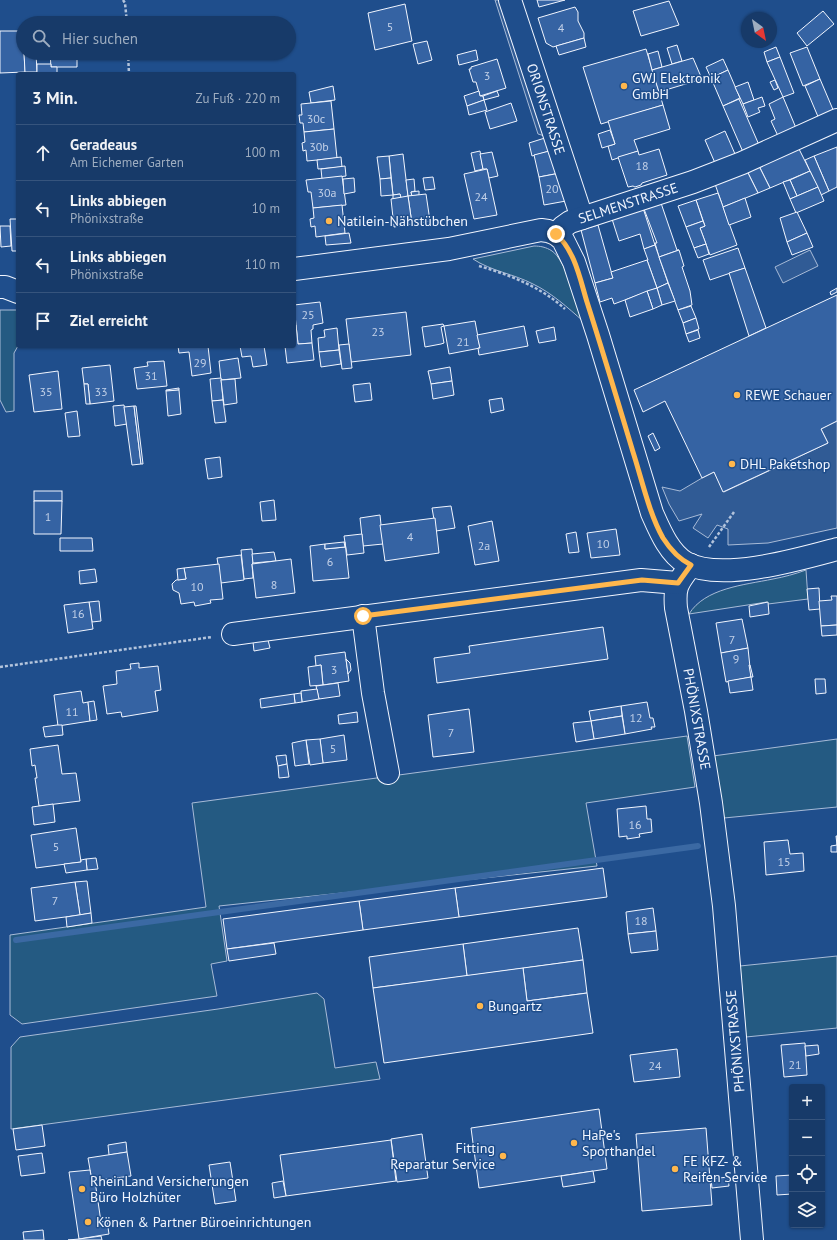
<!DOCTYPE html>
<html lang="de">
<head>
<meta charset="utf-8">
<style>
	body { margin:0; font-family:"PT Sans",sans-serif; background:#20416f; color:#f1f3f6 }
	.controls { position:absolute; right:12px; bottom:12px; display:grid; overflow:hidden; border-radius:4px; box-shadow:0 1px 3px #0004 }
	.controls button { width:36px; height:36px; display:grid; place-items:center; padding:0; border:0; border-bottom:1px solid #36547d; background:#173a69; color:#f1f3f6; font:20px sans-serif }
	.compass { position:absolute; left:741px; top:12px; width:36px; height:36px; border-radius:50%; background:#173a69; box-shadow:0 1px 3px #0004; rotate:147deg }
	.stop { position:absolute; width:12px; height:12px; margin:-9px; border:3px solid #ffb74d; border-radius:50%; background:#fff }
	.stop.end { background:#ffb74d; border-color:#fff; box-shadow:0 1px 4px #0008 }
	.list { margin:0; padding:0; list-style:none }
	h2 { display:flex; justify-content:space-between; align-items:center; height:52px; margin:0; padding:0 16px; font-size:17px }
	h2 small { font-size:13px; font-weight:400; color:#9eadc0 }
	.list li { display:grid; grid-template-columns:26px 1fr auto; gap:12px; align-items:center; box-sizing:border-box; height:56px; padding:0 16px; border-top:1px solid #36547d }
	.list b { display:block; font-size:15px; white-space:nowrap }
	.list p { margin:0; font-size:13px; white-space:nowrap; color:#9eadc0 }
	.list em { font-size:13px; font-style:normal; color:#9eadc0 }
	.icon { flex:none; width:22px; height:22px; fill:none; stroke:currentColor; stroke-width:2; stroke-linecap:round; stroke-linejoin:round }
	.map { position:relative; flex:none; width:837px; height:1240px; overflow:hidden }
	.search { position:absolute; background:#173a69; box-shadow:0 1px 3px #0004; left:16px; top:16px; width:280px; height:44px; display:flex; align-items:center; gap:10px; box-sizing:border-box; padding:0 14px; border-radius:22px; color:#9eadc0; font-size:15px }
	.panel { position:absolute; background:#173a69; box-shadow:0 1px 3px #0004; left:16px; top:72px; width:280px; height:276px; border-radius:4px }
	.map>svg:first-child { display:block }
	.green { fill:#245a82; stroke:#a8bbd7 }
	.parking { fill:#305b95; stroke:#a8bbd7 }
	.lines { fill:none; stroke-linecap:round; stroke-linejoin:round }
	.stream { stroke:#3b69a3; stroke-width:6 }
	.building { fill:#3563a3; stroke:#f2f6ff }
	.minor-casing { stroke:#f2f6ff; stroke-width:24 }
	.major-casing { stroke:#f2f6ff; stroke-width:24 }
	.path { stroke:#b3c4dc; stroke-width:2.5; stroke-dasharray:3 2; stroke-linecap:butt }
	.minor { stroke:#1f4e8c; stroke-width:22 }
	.major { stroke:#1f4e8c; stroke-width:22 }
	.route { stroke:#ffb74d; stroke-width:5 }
	.poi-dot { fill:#ffb74d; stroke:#1f4e8c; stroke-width:1.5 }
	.labels { text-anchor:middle; stroke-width:3; stroke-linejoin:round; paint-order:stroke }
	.number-label { font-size:12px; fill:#c3d1e8 }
	.poi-label { font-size:14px; fill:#f2f6ff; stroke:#1f4e8c; text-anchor:start }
	.street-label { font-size:14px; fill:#f2f6ff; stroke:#1f4e8c }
</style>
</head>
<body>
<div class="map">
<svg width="837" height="1240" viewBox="0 0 837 1240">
	<rect width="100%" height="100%" fill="#1f4e8c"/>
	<g class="green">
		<path d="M534,246C540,246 546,247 552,251C566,260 577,304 583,321C568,308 552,293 533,284C514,274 491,271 473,259Z"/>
		<polygon points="0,310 18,310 18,346 14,353 14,411 6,412 0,400"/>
		<path d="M806,570L808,599L768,604L767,602L689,614C705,588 744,585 773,579C784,577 795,574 806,570Z"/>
		<polygon points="687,736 695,787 586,803 597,866 219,906 227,961 211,964 217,996 22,1024 10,1015 10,935 206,907 192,803"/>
		<polygon points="837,739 837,807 724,818 713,756"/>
		<polygon points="837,956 837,1028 746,1037 740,966"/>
		<polygon points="317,993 324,999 335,1068 376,1062 380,1079 11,1129 11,1047 20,1037 218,1009"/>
	</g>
	<g class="parking">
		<polygon points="495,0 504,0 548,137 538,134"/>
		<polygon points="810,250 818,266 783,283 775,267"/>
		<polygon points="837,421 837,528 768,543 728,545 728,529 717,525 708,538 693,528 702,514 679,521 669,504 662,487 680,491 702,478 714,472 724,492 828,443 821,429"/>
	</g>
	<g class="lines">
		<polyline class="stream" points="16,940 698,846"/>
	</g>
	<g class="building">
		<polygon points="537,0 565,0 539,7"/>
		<polygon points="669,1 679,25 641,36 633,11"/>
		<polygon points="405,4 412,41 375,50 368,13"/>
		<polygon points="575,7 578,12 578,21 584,33 584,38 553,47 546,43 538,18"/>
		<polygon points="823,11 834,24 807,46 797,33"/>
		<polygon points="0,31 23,31 25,72 0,73"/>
		<polygon points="584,38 586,47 559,55 556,46"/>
		<polygon points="427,41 432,60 418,64 413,44"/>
		<polygon points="677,45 682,61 672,64 667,48"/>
		<polygon points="776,47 780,57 767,62 764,52"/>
		<polygon points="807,47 820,79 803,86 790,53"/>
		<polygon points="646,49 663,105 601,124 583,67"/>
		<polygon points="476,50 478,60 459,65 457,55"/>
		<polygon points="658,51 662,67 652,70 648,54"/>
		<polygon points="24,53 36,53 37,72 25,72"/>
		<polygon points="50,53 77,53 77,67 51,67"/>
		<polygon points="780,57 794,93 783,97 767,62"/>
		<polygon points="693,58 702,79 659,92 652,70"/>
		<polygon points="497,59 506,88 480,96 476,82 473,82 469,69 471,69 471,67"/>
		<polygon points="723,59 728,70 711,78 706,67"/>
		<polygon points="37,64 51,64 51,67 57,67 57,74 37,74"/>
		<polygon points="728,70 740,98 723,106 711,78"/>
		<polygon points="820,79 834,112 819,119 805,86"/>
		<polygon points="775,80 778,88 774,90 770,82"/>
		<polygon points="748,82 754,100 743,104 735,87"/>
		<polygon points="333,86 335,100 311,103 309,92"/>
		<polygon points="479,91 480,96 483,96 484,100 467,106 464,96"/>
		<polygon points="497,91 499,96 484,100 483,96"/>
		<polygon points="762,97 765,106 758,108 760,112 748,117 743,104"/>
		<polygon points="783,97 796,128 778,136 771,121 775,119 769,104"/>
		<polygon points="739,99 759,145 743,152 723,106"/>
		<polygon points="484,100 487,110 469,115 467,106"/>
		<polygon points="331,101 334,129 304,132 303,123 300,123 299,115 302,115 301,104"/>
		<polygon points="511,103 517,121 490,129 485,112"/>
		<polygon points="663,105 670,129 634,140 638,151 612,160 608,146 615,144 608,121"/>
		<polygon points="334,129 337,158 307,161 306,150 303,151 302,143 305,142 304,132"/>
		<polygon points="610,130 615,144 602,148 598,134"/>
		<polygon points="725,131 735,154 715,163 705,140"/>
		<polygon points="548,137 553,150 532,156 529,143"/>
		<polygon points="837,147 837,187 829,191 814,156"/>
		<polygon points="659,149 667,175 642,183 641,185 635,187 633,186 628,187 618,157 638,151 639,155"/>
		<polygon points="799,149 810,171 770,188 759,166"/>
		<polygon points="553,150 560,173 539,177 534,155"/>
		<polygon points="480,151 483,169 475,171 471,153"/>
		<polygon points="492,152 498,176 489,178 487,169 483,169 480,154"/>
		<polygon points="403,154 408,196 401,198 400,194 393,195 389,156"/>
		<polygon points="389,156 391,178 380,179 377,157"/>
		<polygon points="814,156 829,191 821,195 805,160"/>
		<polygon points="341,157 342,167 318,169 317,160"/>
		<polygon points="345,166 346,176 322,179 321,169"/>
		<polygon points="759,166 770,188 758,193 747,171"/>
		<polygon points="487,169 497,215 474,219 464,174"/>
		<polygon points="747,171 758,193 723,207 715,184"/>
		<polygon points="810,171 818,187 797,196 790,180"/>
		<polygon points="560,173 566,201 544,205 539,177"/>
		<polygon points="342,176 346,205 313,208 311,192 308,192 306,180"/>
		<polygon points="433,177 435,189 425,190 423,178"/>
		<polygon points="354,178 355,192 344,194 343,179"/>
		<polygon points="391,178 393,195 381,196 380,179"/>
		<polygon points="414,179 415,191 411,192 412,196 408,196 406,180"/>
		<polygon points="790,180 797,196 790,199 783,182"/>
		<polygon points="818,187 824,201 796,213 790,199"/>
		<polygon points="419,191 419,195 412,196 411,192"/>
		<polygon points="718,193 737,245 710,255 700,228 705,226 696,200"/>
		<polygon points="400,194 401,198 393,199 393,195"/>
		<polygon points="426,194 430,221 412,224 408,196"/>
		<polygon points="408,196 412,224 394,227 391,199"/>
		<polygon points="745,198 751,217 729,225 723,207"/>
		<polygon points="696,200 703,221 686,227 678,206"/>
		<polygon points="661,203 677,250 679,250 659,257 655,243 657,243 644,209"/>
		<polygon points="342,205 345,233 316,237 315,226 311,227 310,219 314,218 313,208"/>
		<polygon points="643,208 655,245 644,249 640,234 619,241 612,219"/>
		<polygon points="797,212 807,233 787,242 780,218"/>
		<polygon points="10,219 18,219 18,251 12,251"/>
		<polygon points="703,221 705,226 700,228 706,244 694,248 686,227"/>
		<polygon points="598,225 613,278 595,283 581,230"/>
		<polygon points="0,226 10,226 11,246 1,247"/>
		<polygon points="349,233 351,243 326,245 325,236"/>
		<polygon points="807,233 813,247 792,255 787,242"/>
		<polygon points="706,244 709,254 698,258 694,248"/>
		<polygon points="655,245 668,283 657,288 647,260 648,260 644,249"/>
		<polygon points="738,248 745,268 710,280 703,260"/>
		<polygon points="679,250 684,266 682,267 690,291 692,305 678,310 659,257"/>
		<polygon points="647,260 657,288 614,304 612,298 600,302 595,283 613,278 611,272"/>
		<polygon points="745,268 766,328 749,336 729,273"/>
		<polygon points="668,283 675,301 662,305 657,288"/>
		<polygon points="657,288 662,305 653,309 647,291"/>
		<polygon points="837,288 837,292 831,295 830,292"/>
		<polygon points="647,291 653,309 630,317 625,300"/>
		<polygon points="837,295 837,421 821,429 828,443 723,492 714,472 702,478 665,401 643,412 634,390"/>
		<polygon points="320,302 323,323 313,325 313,329 311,330 312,343 298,344 294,305"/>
		<polygon points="691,306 696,318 683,323 678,310"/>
		<polygon points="406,312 411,355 351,362 346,319"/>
		<polygon points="696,318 699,329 686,334 683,323"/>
		<polygon points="475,321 480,348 449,354 444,326"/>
		<polygon points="443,324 444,326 441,327 444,343 441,344 425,347 422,327"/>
		<polygon points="294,325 296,325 298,344 312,343 314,360 287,363 285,346 294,346"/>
		<polygon points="524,326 528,346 479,355 478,348 480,348 477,335"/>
		<polygon points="554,327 556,340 539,343 536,331"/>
		<polygon points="337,328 339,350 319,352 318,338 325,337 324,330"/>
		<polygon points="698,330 700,338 689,342 686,334"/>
		<polygon points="349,344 352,368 342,369 339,345"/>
		<polygon points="178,346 208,346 211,373 192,376 189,352 179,353"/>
		<polygon points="240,346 264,346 267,365 253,367 251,356 242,357"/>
		<polygon points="339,350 341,364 321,367 319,352"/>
		<polygon points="238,358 241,378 221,380 219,361"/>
		<polygon points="164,361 167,386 137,389 134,368 148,366 147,362"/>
		<polygon points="110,365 114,401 90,404 88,384 84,384 82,368"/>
		<polygon points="450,367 452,381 431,384 428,371"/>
		<polygon points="58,371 62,409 34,412 29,375"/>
		<polygon points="221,378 223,400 212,401 210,379"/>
		<polygon points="235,379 237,403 224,405 221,380"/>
		<polygon points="452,381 454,395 433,399 431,384"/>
		<polygon points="370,383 372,400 355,402 353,385"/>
		<polygon points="84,384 88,384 90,404 86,404"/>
		<polygon points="179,388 179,390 166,391 166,390"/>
		<polygon points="179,390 181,414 168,416 166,391"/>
		<polygon points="502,398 504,410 491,413 489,400"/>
		<polygon points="223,400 226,422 215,423 212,401"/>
		<polygon points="124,405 127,424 115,426 113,406"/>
		<polygon points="134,406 141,464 132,465 124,407"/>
		<polygon points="134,406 136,406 143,464 141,464"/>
		<polygon points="77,411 80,436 68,437 65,413"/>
		<polygon points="653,433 660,448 655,451 648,436"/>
		<polygon points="220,457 222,477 208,479 205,459"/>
		<rect x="34" y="491" width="28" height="10"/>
		<polygon points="274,500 276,520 262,521 260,502"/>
		<polygon points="34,501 62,501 61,534 34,534"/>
		<polygon points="451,506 455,528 436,531 432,508"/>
		<polygon points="380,515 383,544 363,546 360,518"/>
		<polygon points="435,518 439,553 385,561 380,525"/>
		<polygon points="492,521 499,561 475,565 468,526"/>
		<polygon points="616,529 620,555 591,558 587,533"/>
		<polygon points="576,532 579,552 569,553 566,534"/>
		<polygon points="362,534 364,553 347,555 344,536"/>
		<polygon points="60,538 92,538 93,551 60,551"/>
		<polygon points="344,542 345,542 349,578 313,581 310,546 325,544 325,549 345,547"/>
		<polygon points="344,542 345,547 325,549 325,544"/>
		<polygon points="252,549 253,563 252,564 253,578 244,579 241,550"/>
		<polygon points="274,552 276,561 253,563 252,554"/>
		<polygon points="241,555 244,580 221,583 217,558"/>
		<polygon points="291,559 295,593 256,598 252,564"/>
		<polygon points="219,564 223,599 210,600 211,603 195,606 194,602 181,604 179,593 173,590 172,584 176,580 186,579 184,568"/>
		<polygon points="184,568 186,579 178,580 177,569"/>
		<polygon points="95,569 97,582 80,584 79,571"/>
		<polygon points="819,588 820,609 809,610 807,589"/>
		<polygon points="831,596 837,596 837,625 821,626 819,601 832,600"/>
		<polygon points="99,601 101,621 92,622 89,602"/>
		<polygon points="89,602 93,629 68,633 64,605"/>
		<polygon points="768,602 769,614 750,617 749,606"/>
		<polygon points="742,619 748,648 721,653 716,623"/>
		<polygon points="837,625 837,635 822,636 821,626"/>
		<polygon points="603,627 608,659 437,683 434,658 470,653 469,646"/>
		<polygon points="268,640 270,648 254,651 253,642"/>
		<polygon points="748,648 751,677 726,682 721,653"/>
		<polygon points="345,652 349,681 323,685 321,665 316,666 315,656"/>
		<polygon points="346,659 350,663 351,670 348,674"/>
		<polygon points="139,663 139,668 158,666 161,690 155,691 158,711 122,717 121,712 107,714 103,686 117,684 116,671 131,669 130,664"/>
		<polygon points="321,665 323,685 310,686 308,667"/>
		<polygon points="749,665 750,665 753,677 751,677"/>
		<polygon points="751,677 753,690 730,693 728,681"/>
		<polygon points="815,679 825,679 826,693 816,694"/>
		<polygon points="338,683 340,696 319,699 316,686"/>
		<polygon points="317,689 319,699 302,702 301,691"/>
		<polygon points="81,691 83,703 88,702 90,721 58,726 54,695"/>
		<polygon points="301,693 302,702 295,703 294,694"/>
		<polygon points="294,694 295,703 261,708 260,699"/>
		<polygon points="94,701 97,720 90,721 88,702"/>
		<polygon points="647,702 650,718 653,718 655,727 651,727 652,729 625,734 621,706"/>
		<polygon points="621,706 622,716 591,721 589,711"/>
		<polygon points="469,709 474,752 433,757 428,715"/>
		<polygon points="357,712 358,722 339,724 338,715"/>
		<polygon points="622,716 625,734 594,739 591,721"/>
		<polygon points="591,721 594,739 576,742 573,723"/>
		<polygon points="57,725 62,725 63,735 45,737 43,727"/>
		<polygon points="344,735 347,760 323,763 320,739"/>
		<polygon points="320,739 323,763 310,765 306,740"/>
		<polygon points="306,740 309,764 295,766 292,743"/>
		<polygon points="58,745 62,774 76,773 80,801 39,806 35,778 37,778 35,765 32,766 30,749"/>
		<polygon points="286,755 287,764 278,766 276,756"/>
		<polygon points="287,764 289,777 279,778 278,766"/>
		<polygon points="53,804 55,822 34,825 32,807"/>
		<polygon points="646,806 647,819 651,819 652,832 639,834 640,837 627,839 627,836 619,837 617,809"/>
		<polygon points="76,828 81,862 36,868 31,835"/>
		<polygon points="836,836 837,836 837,852 831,852 831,846 837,845"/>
		<polygon points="788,840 790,854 803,853 804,871 766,875 764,842"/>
		<polygon points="96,858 98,869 87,870 86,859"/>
		<polygon points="86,859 87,870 66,873 64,864 81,862 81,860"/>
		<polygon points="603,868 607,897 459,917 455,888"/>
		<polygon points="87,881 91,913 80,915 75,882"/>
		<polygon points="75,882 80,915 35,921 31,888"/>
		<polygon points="455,888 459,917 363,930 359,901"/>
		<polygon points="359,901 363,930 227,949 223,919"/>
		<polygon points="653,908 656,931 628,934 626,912"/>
		<polygon points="91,913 92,923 67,927 66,917"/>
		<polygon points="578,928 583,960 467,976 463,944"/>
		<polygon points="656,931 658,950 631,953 628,934"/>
		<polygon points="274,943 276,954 229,961 227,949"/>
		<polygon points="463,944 467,976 373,988 369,957"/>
		<polygon points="583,960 587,993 527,1001 523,968"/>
		<polygon points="523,968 527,1001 587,993 593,1033 384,1063 373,988"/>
		<polygon points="805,1043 807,1075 784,1077 781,1045"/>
		<polygon points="818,1045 819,1054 806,1056 805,1046"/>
		<polygon points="677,1049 680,1077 634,1082 630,1055"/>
		<polygon points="599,1109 607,1169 479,1188 471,1128"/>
		<polygon points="42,1125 45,1146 16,1150 13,1129"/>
		<polygon points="706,1128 712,1205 642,1211 636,1134"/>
		<polygon points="422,1134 428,1178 397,1182 391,1139"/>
		<polygon points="391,1140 396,1181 286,1196 280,1155"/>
		<polygon points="126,1142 127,1152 109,1155 108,1145"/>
		<polygon points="127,1152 131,1176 92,1181 88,1158"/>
		<polygon points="42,1153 45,1173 21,1176 18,1156"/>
		<polygon points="230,1162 236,1201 215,1204 209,1165"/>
		<polygon points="90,1170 92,1181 95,1181 101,1222 107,1221 109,1234 79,1239 69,1172"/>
		<polygon points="593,1171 595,1182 563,1187 561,1176"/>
		<polygon points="792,1175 792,1194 777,1195 776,1176"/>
		<polygon points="728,1177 729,1186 712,1188 711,1179"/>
		<polygon points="283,1181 286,1196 274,1198 272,1183"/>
		<polygon points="43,1230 44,1240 24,1240 23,1232"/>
		<polygon points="101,1236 102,1240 68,1240 79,1239"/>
	</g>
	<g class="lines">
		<defs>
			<g id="minor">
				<polyline points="510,0 582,218"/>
				<polyline points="556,234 563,227 570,222 693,182 742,163 837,120"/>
				<path d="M691,565C678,583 674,585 676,608L696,711L711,803L724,906L752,1240"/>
				<polyline points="363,616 373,693 388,773"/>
				<polyline points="233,634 641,580 678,583"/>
			</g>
			<g id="major">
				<path d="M294,269L449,249L541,230L548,231L556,234L563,240L574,262L598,335L652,513C660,531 669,553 686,563C721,582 800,559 837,549"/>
				<polyline points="0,287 5,287 18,292"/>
			</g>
		</defs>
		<use href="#minor" class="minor-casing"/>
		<use href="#major" class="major-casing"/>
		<g class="path">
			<polyline points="123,0 125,3 127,23"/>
			<polyline points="128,53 129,74"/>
			<path d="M479,266C510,275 541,287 565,309"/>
			<polyline points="709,547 734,512"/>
			<polyline points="0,667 212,637"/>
		</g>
		<use href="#minor" class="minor"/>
		<use href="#major" class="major"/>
	</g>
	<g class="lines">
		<path class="route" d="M363,616L642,580L678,583L691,565C679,559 670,549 663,538C649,513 642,480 633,452C618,402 603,352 587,302C580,279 575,251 556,234"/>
	</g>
	<g class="poi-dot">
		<circle cx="624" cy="86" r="4"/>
		<circle cx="329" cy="221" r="4"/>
		<circle cx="737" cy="395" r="4"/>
		<circle cx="732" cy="464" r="4"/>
		<circle cx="480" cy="1006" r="4"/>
		<circle cx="574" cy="1143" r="4"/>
		<circle cx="503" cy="1156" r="4"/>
		<circle cx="675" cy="1169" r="4"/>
		<circle cx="82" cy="1189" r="4"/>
		<circle cx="88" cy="1222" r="4"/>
	</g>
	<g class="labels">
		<g class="number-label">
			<text x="390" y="31">5</text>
			<text x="561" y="32">4</text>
			<text x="487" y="80">3</text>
			<text x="316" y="123">30c</text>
			<text x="319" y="151">30b</text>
			<text x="642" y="170">18</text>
			<text x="552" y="193">20</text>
			<text x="327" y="197">30a</text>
			<text x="481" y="201">24</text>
			<text x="308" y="319">25</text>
			<text x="378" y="336">23</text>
			<text x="463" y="346">21</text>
			<text x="200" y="367">29</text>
			<text x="151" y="380">31</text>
			<text x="46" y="396">35</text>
			<text x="101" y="396">33</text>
			<text x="48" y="521">1</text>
			<text x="410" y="541">4</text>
			<text x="603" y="548">10</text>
			<text x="484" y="550">2a</text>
			<text x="330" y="566">6</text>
			<text x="274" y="589">8</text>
			<text x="197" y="591">10</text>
			<text x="78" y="618">16</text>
			<text x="732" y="644">7</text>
			<text x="736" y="663">9</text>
			<text x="334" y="674">3</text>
			<text x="72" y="716">11</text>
			<text x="636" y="722">12</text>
			<text x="451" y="737">7</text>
			<text x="333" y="753">5</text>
			<text x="635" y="829">16</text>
			<text x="56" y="851">5</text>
			<text x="784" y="866">15</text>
			<text x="55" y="905">7</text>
			<text x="641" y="925">18</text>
			<text x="795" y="1069">21</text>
			<text x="655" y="1070">24</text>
		</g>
		<g class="poi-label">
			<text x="632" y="83">GWJ Elektronik<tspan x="632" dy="16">GmbH</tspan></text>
			<text x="337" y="226">Natilein-Nähstübchen</text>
			<text x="745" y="400">REWE Schauer</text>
			<text x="740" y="469">DHL Paketshop</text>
			<text x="488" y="1011">Bungartz</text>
			<text x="582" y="1140">HaPe's<tspan x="582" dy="16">Sporthandel</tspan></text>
			<text x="495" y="1153" text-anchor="end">Fitting<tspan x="495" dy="16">Reparatur Service</tspan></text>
			<text x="683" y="1166">FE KFZ- &amp;<tspan x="683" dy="16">Reifen Service</tspan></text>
			<text x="90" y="1186">RheinLand Versicherungen<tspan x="90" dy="16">Büro Holzhüter</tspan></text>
			<text x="96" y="1227">Könen &amp; Partner Büroeinrichtungen</text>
		</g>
		<g class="street-label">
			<text transform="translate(546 109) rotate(72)" y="5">ORIONSTRASSE</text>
			<text transform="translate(628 203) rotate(-18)" y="5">SELMENSTRASSE</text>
			<text transform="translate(697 719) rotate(80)" y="5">PHÖNIXSTRASSE</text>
			<text transform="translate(735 1041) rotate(-95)" y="5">PHÖNIXSTRASSE</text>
		</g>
	</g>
</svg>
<div class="controls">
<button>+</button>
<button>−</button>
<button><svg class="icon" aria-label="locate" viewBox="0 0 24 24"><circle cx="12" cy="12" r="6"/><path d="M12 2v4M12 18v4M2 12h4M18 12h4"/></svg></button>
<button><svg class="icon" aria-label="layers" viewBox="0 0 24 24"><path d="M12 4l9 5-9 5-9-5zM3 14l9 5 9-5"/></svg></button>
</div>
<svg class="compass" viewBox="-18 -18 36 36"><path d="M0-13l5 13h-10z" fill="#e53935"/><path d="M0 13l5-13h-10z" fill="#9eadc0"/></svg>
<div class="stop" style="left:363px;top:616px"></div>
<div class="stop end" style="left:556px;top:234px"></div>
<div class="search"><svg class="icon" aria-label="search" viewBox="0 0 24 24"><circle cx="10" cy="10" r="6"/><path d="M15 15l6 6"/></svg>Hier suchen</div>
<section class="panel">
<h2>3 Min.<small>Zu Fuß · 220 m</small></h2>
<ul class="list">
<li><svg class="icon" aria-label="ahead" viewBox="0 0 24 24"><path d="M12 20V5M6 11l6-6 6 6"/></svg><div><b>Geradeaus</b><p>Am Eichemer Garten</p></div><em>100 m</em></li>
<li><svg class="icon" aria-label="left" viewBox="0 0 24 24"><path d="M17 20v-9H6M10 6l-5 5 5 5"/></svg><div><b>Links abbiegen</b><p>Phönixstraße</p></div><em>10 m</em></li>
<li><svg class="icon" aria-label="left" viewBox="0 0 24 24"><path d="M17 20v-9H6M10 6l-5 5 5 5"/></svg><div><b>Links abbiegen</b><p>Phönixstraße</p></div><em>110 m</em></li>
<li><svg class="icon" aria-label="arrive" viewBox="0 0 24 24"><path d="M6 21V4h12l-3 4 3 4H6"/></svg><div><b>Ziel erreicht</b></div></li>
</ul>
</section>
</div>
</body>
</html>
